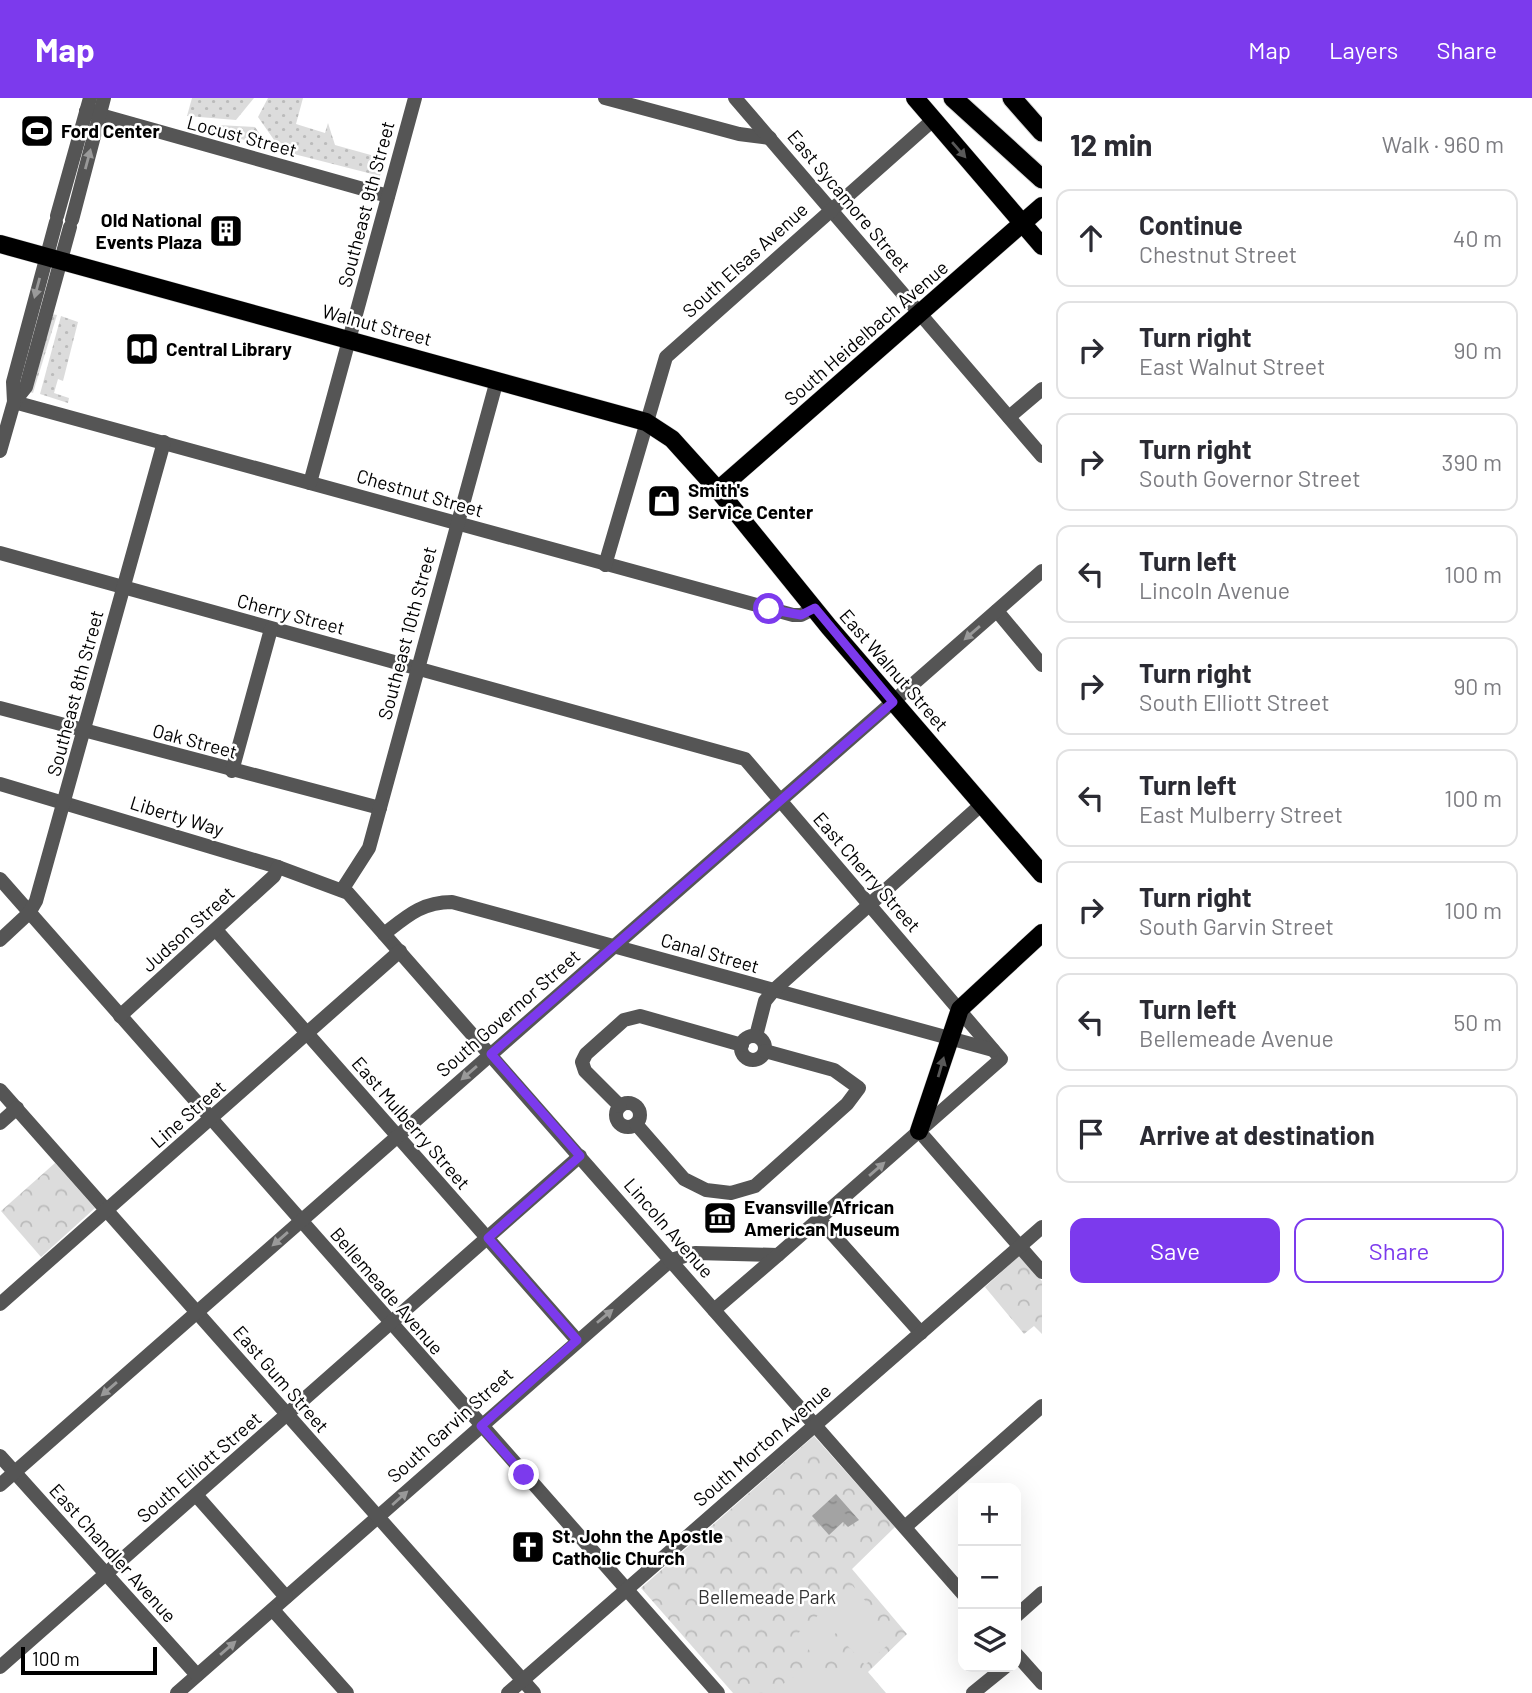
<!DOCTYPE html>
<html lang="en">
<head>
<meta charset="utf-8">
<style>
	body { margin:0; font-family:Barlow,sans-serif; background:#f2f2f3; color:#2b2b33 }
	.controls { position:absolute; right:21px; bottom:21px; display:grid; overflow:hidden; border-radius:14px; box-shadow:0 7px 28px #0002 }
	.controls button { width:63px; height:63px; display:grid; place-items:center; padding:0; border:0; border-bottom:2px solid #e1e1e2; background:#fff; color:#2b2b33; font:35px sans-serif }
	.scale { position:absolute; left:21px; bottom:18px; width:136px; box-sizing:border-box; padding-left:7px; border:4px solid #000; border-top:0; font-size:19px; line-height:24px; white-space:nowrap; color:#000; -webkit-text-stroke:5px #fff; paint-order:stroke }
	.stop { position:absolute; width:21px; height:21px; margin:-16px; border:5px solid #7c3aed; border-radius:50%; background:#fff }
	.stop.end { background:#7c3aed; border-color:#fff; box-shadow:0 2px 7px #0008 }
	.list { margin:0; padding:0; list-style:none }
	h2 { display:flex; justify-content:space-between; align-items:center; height:91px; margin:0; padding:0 28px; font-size:30px }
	h2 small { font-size:23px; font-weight:400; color:#7c7c81 }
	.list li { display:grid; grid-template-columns:46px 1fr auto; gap:21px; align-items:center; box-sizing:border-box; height:98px; margin:0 14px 14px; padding:0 14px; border:2px solid #e1e1e2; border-radius:14px }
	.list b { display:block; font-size:26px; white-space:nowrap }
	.list p { margin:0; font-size:23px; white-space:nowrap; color:#7c7c81 }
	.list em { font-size:23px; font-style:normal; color:#7c7c81 }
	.actions { display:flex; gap:14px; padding:21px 28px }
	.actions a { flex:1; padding:16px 0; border:2px solid #7c3aed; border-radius:14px; text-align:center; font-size:24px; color:#7c3aed }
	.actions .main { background:#7c3aed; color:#fff }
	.icon { flex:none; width:38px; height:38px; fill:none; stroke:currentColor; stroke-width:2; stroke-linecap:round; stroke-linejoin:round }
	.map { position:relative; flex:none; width:1042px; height:1595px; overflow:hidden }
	header { display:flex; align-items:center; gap:42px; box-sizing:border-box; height:98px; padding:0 35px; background:#7c3aed; color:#fff }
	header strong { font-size:33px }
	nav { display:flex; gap:38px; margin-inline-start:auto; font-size:24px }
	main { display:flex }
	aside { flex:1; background:#fff }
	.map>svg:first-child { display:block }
	.grass { fill:url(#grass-dots) }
	.park { fill:url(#park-crowns) }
	.pitch { fill:#dcdcdc }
	.water { fill:url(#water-ripples) }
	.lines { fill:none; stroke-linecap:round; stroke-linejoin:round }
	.major-casing { stroke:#dbdbdb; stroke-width:19 }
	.highway-casing { stroke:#dbdbdb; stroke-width:21 }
	.minor { stroke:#555; stroke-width:14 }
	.major { stroke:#000; stroke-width:18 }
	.highway { stroke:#000; stroke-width:19 }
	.oneway { fill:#595959 }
	.oneway2 { fill:#999 }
	.route { stroke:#7c3aed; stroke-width:9 }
	.labels { text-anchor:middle; stroke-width:5; stroke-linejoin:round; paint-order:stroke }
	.poi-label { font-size:19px; font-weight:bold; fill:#000; stroke:#fff; text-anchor:start }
	.street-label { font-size:19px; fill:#000; stroke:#fff }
	.park-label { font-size:19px; fill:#333; stroke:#fff }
</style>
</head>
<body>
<header>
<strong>Map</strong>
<nav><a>Map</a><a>Layers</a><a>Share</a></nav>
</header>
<main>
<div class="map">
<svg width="1042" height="1595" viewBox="0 0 1042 1595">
	<defs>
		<pattern id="grass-dots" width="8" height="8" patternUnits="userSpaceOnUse" patternTransform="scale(1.75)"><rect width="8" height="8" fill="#dcdcdc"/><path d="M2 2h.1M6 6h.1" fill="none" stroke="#bbb" stroke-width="1.8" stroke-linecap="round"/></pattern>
		<pattern id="park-crowns" width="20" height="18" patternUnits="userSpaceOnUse" patternTransform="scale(1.75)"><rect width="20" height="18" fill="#dcdcdc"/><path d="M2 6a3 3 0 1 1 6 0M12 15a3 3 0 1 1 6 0" fill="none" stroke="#bbb"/></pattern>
		<pattern id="water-ripples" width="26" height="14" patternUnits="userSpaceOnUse" patternTransform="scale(1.75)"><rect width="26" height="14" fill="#a3a3a3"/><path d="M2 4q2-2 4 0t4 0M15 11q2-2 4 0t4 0" fill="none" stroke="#8b8b8b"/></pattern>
	</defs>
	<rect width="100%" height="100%" fill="#fff"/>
	<g class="grass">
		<polygon points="192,0 254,0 236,22 187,18"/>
		<polygon points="268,0 303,0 296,26 325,35 328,25 335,47 385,61 380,78 286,54 279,49 258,19"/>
		<polygon points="199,26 255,29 269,49 199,29"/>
		<polygon points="51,216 57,217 33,295 30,294"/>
		<polygon points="61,218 78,224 63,283 58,281 54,295 69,300 68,305 40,296"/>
	</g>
	<g class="park">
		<polygon points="55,1065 95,1110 41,1159 1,1113"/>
		<polygon points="1020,1157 1042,1183 1042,1236 1034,1228 1024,1236 985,1189"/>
		<polygon points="814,1338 895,1429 852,1471 907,1536 868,1574 886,1595 733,1595 641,1490"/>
	</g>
	<g class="pitch">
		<polygon points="852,1487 868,1506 864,1511 892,1543 865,1567 836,1535 831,1539 840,1549 821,1566 796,1537"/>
		<polygon points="834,1570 867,1576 883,1595 768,1595 796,1578"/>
	</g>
	<polygon class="water" points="836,1396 859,1422 848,1429 843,1424 829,1437 812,1418"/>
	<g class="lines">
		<defs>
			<g id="major">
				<polyline points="915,0 1042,148"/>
				<polyline points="0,146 646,324 672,341 718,392 829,529 1042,776"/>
				<polyline points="718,392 1042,108"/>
				<polyline points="919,1033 960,911 1042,835"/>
			</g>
			<g id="highway">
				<polyline points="953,0 1042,81"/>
				<polyline points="1012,0 1042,34"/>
			</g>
		</defs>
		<use href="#major" class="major-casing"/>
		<use href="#highway" class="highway-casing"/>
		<g class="minor">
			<polyline points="605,0 739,36 770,40"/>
			<polyline points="735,0 1042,358"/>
			<polyline points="86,13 388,98"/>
			<polyline points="57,118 90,0"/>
			<polyline points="72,122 104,0"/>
			<polyline points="14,304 793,517 801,517 815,510"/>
			<polyline points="14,304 26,289 70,129"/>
			<polyline points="1009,319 1042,291"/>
			<polyline points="0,353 14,304 13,284 56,124"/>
			<polyline points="310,385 415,0"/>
			<polyline points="0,455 745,661 1001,961 778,1157 695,1155 671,1162 177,1595"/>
			<polyline points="605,467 666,259 933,22"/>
			<polyline points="997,513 1042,567"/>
			<polyline points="0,610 380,710"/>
			<polyline points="232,673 271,531"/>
			<polyline points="0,686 278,769 348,795 963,1496"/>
			<polyline points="0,781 718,1595"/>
			<polyline points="342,792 369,750 497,282"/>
			<polyline points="217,833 577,1242"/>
			<path d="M384,836C407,818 422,804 452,804L993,952"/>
			<polyline points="0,842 29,815 36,803 164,344"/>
			<polyline points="120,918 274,778 278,769"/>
			<polyline points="756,938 765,903 774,892 982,706"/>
			<circle cx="753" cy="950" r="12"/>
			<polyline points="0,992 534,1595"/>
			<circle cx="628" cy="1017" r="12"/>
			<polyline points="620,1008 585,973 582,964 586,956 624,922 640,918 742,947"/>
			<polyline points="0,1025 17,1010"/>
			<polyline points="636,1026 684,1081 706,1092 731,1095 755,1088 847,1006 859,990 834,972 765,953"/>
			<polyline points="919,1033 1042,1174"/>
			<polyline points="819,1121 921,1235"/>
			<polyline points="0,1206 400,853"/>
			<polyline points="714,1212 778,1157"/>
			<polyline points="0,1358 197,1577"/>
			<polyline points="0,1387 1042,473"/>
			<polyline points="196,1397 286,1499"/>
			<polyline points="905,1429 1042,1308"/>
			<polyline points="273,1512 347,1595"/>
			<polyline points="1016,1518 1042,1495"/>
			<polyline points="1016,1556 1042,1585"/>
			<polyline points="0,1569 580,1058"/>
			<polyline points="508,1595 1042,1129"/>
			<polyline points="973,1595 1005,1569"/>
		</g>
		<use href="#major" class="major"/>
		<use href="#highway" class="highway"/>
	</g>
	<defs><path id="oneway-solid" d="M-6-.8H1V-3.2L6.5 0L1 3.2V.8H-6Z" transform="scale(1.75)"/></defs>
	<g class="oneway">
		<use href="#oneway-solid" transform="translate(959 52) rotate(49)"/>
		<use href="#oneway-solid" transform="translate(941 969) rotate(-74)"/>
	</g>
	<g class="oneway2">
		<use href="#oneway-solid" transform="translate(88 61) rotate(-75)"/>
		<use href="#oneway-solid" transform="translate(37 190) rotate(105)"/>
		<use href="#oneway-solid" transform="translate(972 535) rotate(139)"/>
		<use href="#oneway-solid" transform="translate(469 975) rotate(139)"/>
		<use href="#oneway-solid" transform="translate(877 1071) rotate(-41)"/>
		<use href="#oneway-solid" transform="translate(280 1141) rotate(139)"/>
		<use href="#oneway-solid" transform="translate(605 1218) rotate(-40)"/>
		<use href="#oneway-solid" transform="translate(109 1291) rotate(139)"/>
		<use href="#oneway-solid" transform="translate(400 1400) rotate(-42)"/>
		<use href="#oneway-solid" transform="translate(228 1550) rotate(-41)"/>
	</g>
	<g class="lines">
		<polyline class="route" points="524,1377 481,1328 577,1242 488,1140 580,1058 491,956 893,604 815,510 801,517 769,511"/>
	</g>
	<defs>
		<symbol id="stadium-square" viewBox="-11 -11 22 22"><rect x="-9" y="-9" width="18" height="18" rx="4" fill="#000" stroke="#fff"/><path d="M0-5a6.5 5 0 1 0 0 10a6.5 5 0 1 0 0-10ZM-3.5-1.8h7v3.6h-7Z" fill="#fff"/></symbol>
		<symbol id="building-square" viewBox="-11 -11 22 22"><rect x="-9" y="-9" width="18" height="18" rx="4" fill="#000" stroke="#fff"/><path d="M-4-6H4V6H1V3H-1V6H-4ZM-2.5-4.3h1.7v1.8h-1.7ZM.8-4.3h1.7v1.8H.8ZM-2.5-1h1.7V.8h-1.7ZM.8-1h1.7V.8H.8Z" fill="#fff"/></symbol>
		<symbol id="library-square" viewBox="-11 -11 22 22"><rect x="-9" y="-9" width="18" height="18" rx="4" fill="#000" stroke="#fff"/><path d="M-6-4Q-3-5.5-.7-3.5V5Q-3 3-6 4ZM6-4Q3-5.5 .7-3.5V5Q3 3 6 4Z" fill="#fff"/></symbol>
		<symbol id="shop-square" viewBox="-11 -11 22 22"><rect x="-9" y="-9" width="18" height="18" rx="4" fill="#000" stroke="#fff"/><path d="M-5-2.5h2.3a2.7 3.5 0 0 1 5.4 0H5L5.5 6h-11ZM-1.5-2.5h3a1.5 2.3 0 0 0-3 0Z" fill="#fff"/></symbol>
		<symbol id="museum-square" viewBox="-11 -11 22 22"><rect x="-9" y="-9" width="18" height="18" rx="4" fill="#000" stroke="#fff"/><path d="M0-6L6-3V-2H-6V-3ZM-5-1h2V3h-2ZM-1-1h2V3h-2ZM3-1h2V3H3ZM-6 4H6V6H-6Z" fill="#fff"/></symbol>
		<symbol id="church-square" viewBox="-11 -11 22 22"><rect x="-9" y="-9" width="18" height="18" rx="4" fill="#000" stroke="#fff"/><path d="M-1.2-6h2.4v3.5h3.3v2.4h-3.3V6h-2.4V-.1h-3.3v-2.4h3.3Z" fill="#fff"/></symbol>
	</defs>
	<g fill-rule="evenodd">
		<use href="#stadium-square" x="18" y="14" width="38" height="38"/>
		<use href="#building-square" x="207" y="114" width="38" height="38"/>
		<use href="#library-square" x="123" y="232" width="38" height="38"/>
		<use href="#shop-square" x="645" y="384" width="38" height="38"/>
		<use href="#museum-square" x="701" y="1101" width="38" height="38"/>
		<use href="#church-square" x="509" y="1430" width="38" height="38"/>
	</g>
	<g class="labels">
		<g class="poi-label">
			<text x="61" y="40">Ford Center</text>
			<text x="202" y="129" text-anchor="end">Old National<tspan x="202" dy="22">Events Plaza</tspan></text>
			<text x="166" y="258">Central Library</text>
			<text x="688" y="399">Smith's<tspan x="688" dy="22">Service Center</tspan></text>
			<text x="744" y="1116">Evansville African<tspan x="744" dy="22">American Museum</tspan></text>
			<text x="552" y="1445">St. John the Apostle<tspan x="552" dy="22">Catholic Church</tspan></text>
		</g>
		<g class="street-label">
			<text transform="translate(242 38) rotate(15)" y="7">Locust Street</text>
			<text transform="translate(849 103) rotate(50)" y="7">East Sycamore Street</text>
			<text transform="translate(366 106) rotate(-75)" y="7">Southeast 9th Street</text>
			<text transform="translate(745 162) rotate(-42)" y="7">South Elsas Avenue</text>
			<text transform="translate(377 227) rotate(15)" y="7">Walnut Street</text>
			<text transform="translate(866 235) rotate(-41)" y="7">South Heidelbach Avenue</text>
			<text transform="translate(420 395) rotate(16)" y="7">Chestnut Street</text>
			<text transform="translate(291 516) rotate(15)" y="7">Cherry Street</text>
			<text transform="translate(407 535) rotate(-75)" y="7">Southeast 10th Street</text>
			<text transform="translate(894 572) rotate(49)" y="7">East Walnut Street</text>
			<text transform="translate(75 595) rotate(-75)" y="7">Southeast 8th Street</text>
			<text transform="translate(195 643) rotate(15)" y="7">Oak Street</text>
			<text transform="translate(177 718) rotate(17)" y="7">Liberty Way</text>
			<text transform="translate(867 774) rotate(49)" y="7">East Cherry Street</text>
			<text transform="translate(188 831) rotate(-42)" y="7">Judson Street</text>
			<text transform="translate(710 855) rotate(16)" y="7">Canal Street</text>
			<text transform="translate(508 915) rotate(-41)" y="7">South Governor Street</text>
			<text transform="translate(188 1016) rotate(-41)" y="7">Line Street</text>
			<text transform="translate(411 1025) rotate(49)" y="7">East Mulberry Street</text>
			<text transform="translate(669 1130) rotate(49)" y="7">Lincoln Avenue</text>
			<text transform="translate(387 1193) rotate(49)" y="7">Bellemeade Avenue</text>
			<text transform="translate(281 1281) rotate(49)" y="7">East Gum Street</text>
			<text transform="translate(450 1327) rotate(-42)" y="7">South Garvin Street</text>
			<text transform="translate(762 1347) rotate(-41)" y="7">South Morton Avenue</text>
			<text transform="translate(199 1369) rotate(-41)" y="7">South Elliott Street</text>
			<text transform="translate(113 1455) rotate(48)" y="7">East Chandler Avenue</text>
		</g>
		<g class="park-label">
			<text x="767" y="1506">Bellemeade Park</text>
		</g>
	</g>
</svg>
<div class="controls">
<button>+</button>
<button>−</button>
<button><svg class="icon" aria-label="layers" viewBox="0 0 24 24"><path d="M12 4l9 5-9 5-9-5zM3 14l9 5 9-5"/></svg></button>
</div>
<div class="scale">100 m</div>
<div class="stop" style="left:769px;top:511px"></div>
<div class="stop end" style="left:524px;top:1377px"></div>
</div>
<aside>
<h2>12 min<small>Walk · 960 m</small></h2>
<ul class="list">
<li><svg class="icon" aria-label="ahead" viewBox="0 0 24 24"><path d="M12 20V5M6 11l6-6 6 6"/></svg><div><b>Continue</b><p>Chestnut Street</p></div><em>40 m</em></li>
<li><svg class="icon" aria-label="right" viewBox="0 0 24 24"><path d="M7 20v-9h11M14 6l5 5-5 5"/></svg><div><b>Turn right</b><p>East Walnut Street</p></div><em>90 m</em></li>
<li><svg class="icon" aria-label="right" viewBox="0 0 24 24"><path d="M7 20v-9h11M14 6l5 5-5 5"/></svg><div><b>Turn right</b><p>South Governor Street</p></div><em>390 m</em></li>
<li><svg class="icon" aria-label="left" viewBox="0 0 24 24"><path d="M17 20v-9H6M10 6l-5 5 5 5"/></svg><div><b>Turn left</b><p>Lincoln Avenue</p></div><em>100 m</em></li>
<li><svg class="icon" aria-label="right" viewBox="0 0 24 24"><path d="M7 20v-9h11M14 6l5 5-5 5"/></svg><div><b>Turn right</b><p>South Elliott Street</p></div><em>90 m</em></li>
<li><svg class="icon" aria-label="left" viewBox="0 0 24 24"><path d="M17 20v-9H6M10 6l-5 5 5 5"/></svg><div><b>Turn left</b><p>East Mulberry Street</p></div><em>100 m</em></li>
<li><svg class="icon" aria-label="right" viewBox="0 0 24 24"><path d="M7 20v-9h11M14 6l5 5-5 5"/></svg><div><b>Turn right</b><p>South Garvin Street</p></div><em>100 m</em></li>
<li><svg class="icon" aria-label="left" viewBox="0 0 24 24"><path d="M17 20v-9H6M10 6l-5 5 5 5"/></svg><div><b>Turn left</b><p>Bellemeade Avenue</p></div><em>50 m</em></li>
<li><svg class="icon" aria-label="arrive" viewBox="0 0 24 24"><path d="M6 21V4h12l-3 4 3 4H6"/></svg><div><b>Arrive at destination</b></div></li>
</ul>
<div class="actions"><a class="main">Save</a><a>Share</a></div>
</aside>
</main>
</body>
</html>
